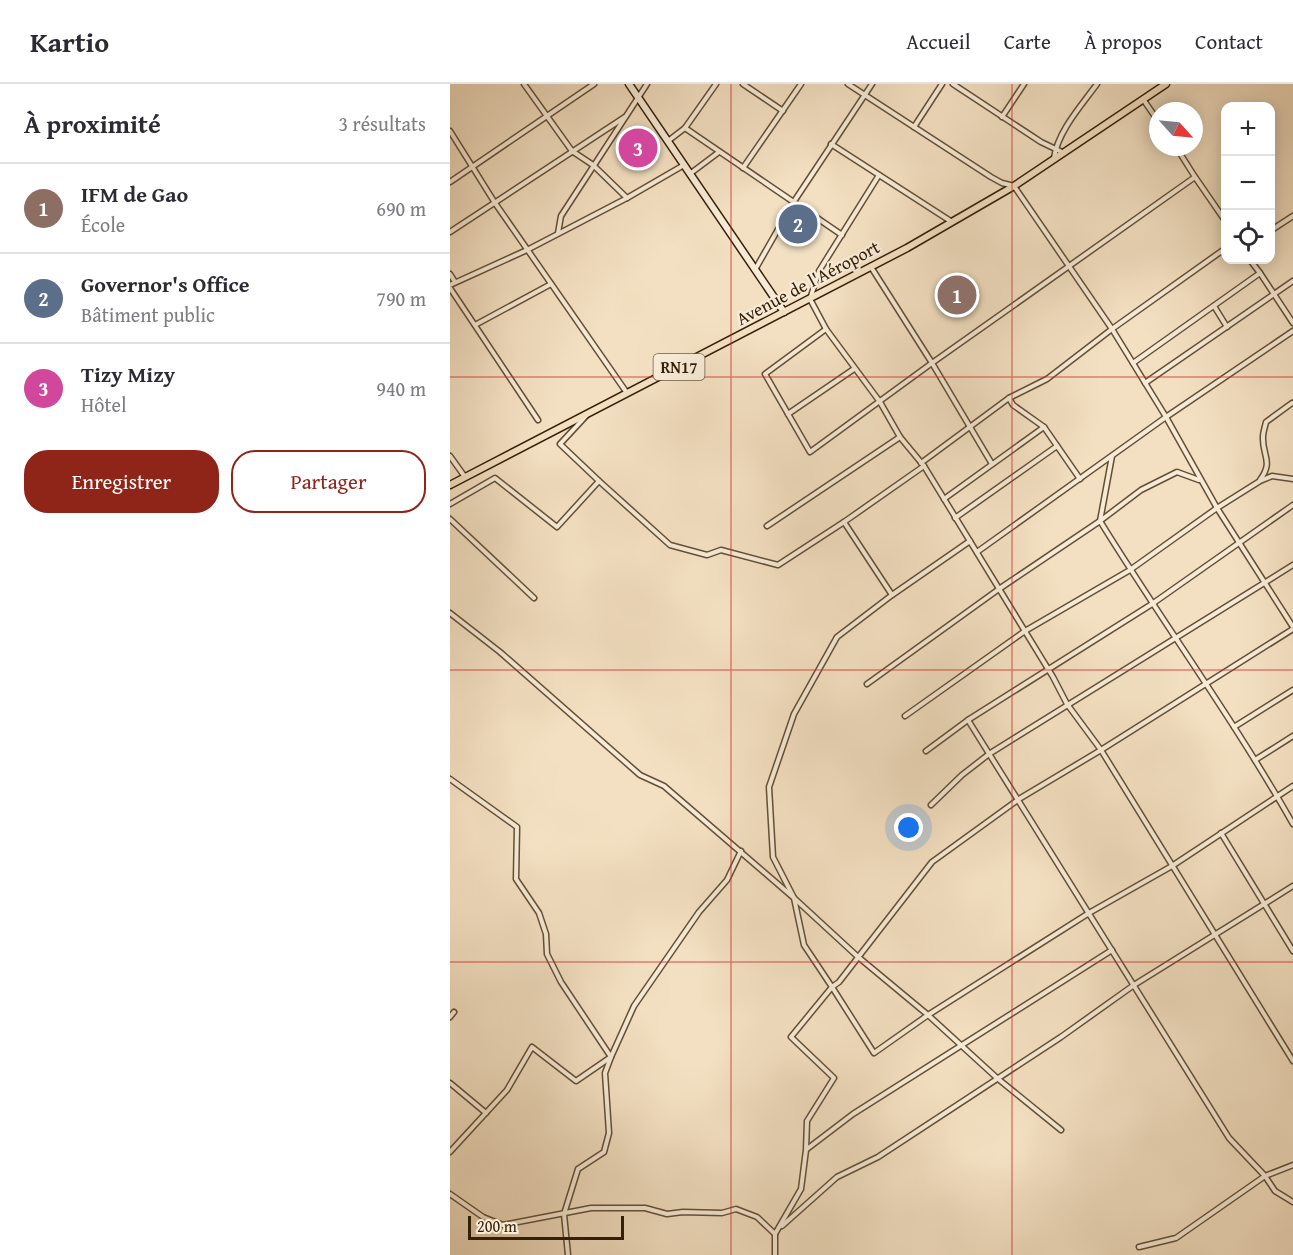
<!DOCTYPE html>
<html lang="fr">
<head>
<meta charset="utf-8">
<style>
	body { margin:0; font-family:"Gentium Book Plus",serif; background:#f7f7f7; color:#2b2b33 }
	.controls { position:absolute; right:18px; top:18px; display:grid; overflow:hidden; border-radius:12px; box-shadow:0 3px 15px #0003 }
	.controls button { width:54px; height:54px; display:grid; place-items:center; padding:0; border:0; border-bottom:2px solid #e1e1e2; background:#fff; color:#2b2b33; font:30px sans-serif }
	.compass { position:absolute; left:699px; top:18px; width:54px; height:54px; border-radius:50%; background:#fff; box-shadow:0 3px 15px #0003; rotate:117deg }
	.scale { position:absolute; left:18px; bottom:15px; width:156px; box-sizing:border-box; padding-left:6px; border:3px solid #351f07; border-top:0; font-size:16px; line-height:21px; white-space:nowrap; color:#351f07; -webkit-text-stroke:4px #f7ebd7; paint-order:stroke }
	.you { position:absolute; left:459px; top:744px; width:21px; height:21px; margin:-15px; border:4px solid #fff; border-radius:50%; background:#1a73e8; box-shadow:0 0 0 9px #1a73e833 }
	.badge { display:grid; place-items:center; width:39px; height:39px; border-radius:50%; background:#8f2418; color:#fff; font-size:20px; font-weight:700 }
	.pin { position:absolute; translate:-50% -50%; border:3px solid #fff; box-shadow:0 2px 6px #0006 }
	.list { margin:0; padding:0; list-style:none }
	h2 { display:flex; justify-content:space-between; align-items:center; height:78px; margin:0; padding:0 24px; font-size:26px }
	h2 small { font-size:20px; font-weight:400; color:#7c7c81 }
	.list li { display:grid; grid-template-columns:39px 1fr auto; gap:18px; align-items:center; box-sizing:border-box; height:90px; padding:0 24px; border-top:2px solid #e1e1e2 }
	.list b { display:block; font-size:22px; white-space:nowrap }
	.list p { margin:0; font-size:20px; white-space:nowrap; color:#7c7c81 }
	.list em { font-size:20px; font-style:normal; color:#7c7c81 }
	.actions { display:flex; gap:12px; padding:18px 24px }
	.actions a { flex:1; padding:14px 0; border:2px solid #8f2418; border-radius:24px; text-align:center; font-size:21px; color:#8f2418 }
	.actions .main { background:#8f2418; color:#fff }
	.icon { flex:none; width:33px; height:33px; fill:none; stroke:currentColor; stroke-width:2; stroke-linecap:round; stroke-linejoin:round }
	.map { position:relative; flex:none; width:843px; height:1171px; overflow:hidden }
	header { display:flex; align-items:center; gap:36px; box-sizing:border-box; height:84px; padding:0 30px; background:#fff; border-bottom:2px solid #e1e1e2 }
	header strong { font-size:28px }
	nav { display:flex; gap:33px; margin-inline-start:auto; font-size:21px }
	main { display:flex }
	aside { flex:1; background:#fff }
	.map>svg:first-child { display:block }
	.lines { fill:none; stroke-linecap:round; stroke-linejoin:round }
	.street-casing { stroke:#644f36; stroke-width:7 }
	.secondary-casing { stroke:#351f07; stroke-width:9 }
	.primary-casing { stroke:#351f07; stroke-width:9 }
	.street { stroke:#f7ebd7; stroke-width:4 }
	.secondary { stroke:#f7ebd7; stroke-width:6 }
	.primary { stroke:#f3e0c2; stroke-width:6 }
	.grid { fill:none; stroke:#d62828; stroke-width:1.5; stroke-opacity:0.55 }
	.labels { text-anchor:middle; stroke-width:4.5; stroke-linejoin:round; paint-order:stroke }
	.shield { fill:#f7ebd7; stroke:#6f5c45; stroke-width:1.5 }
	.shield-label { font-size:16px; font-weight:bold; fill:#351f07 }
	.street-label { font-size:18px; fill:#351f07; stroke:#f7ebd7 }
</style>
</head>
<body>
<header>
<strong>Kartio</strong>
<nav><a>Accueil</a><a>Carte</a><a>À propos</a><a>Contact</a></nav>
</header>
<main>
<aside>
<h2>À proximité<small>3 résultats</small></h2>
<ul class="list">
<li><span class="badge" style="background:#8d6e63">1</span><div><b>IFM de Gao</b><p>École</p></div><em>690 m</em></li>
<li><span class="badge" style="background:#5c6f8a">2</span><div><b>Governor's Office</b><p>Bâtiment public</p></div><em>790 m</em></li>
<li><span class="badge" style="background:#d1479c">3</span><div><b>Tizy Mizy</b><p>Hôtel</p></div><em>940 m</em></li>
</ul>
<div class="actions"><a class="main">Enregistrer</a><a>Partager</a></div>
</aside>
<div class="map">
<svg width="843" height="1171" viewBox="0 0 843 1171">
	<rect width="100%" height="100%" fill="#f3e0c2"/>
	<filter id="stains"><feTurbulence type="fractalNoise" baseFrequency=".00333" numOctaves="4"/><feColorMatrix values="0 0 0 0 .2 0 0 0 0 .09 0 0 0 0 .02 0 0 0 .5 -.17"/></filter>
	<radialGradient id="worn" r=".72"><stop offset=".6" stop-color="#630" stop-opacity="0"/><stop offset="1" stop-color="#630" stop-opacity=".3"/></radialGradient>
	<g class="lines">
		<defs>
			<g id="street">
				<polyline points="74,0 122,67 143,81 177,114"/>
				<polyline points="293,0 333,27"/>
				<polyline points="398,0 541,93 552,99 564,102 662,245 716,333 767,424 843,543"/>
				<polyline points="503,0 591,58 614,69"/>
				<polyline points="693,15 708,37"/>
				<polyline points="552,33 574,0"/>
				<polyline points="464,43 492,0"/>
				<polyline points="235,44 392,151"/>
				<polyline points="0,47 45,119 177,309"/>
				<polyline points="218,57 235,44 266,0"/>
				<polyline points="381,60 502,138"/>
				<path d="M604,74C608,47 631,22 647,0"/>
				<polyline points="293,84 351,0"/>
				<polyline points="241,89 269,68"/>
				<polyline points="429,91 369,187 360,215 376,245 430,318 450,353 474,382 603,593 617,620 651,666 843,977"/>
				<polyline points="745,93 776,138"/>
				<polyline points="0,98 144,0"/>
				<polyline points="820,147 843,132"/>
				<polyline points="0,148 175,33"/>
				<polyline points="108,149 111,132 197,0"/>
				<polyline points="421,183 482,279 542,380"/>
				<polyline points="306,184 343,119 422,0"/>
				<polyline points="810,189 843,239"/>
				<polyline points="0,190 5,198"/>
				<polyline points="0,201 77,166 177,114 234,81"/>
				<polyline points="0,204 88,336"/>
				<polyline points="764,222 777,243"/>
				<polyline points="25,241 101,200"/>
				<polyline points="376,245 315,290 360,368 482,279 745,93 726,63"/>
				<polyline points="683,279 810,189 800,176"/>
				<polyline points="695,299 843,197"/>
				<polyline points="559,314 563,321 594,343"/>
				<polyline points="338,330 404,285"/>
				<polyline points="136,332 110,360 149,397"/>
				<polyline points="0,372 15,393"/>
				<path d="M662,372L650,437C713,539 784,636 843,740"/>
				<polyline points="471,379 559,314 597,295 662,245 776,164"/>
				<path d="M810,396C824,377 812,372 813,353C813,348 815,343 816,338L842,319"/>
				<polyline points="494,415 594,343 630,395"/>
				<polyline points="0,420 45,394 107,443 149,397 220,461 257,471 271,466 328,481 394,438 474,382"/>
				<polyline points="505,434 607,362"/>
				<polyline points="0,435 84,514"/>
				<polyline points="394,438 442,511 387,553 344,630 319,703 323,773 344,814 407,872 478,931 547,994 611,1046"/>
				<polyline points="317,442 450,353"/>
				<polyline points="527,468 716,333 843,247"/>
				<polyline points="442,511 520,457"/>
				<polyline points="0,529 50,568 190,691 214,702 344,814 354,861 382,903 341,953 384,994 357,1037 356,1066 351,1105 325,1150 325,1171"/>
				<polyline points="843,545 651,666 569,715 482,778 389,898 382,903 424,969 478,931 639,829 722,782 843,702"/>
				<polyline points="417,600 549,505 650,437 691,406 727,388 749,396"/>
				<polyline points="455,632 575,547 680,486 767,424 810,397 822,392 843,395"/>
				<polyline points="518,636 779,1054 815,1092 825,1107 843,1118"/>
				<polyline points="784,643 843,606"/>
				<polyline points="476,667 518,636 702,520 843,421"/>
				<polyline points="805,676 843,652"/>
				<polyline points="0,695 67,743 66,795 89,829 96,850 97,870 111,898 161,973 155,989 159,1049 154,1068 128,1085 114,1130 118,1171"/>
				<polyline points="481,721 512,691 539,670 843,481"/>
				<polyline points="771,749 843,867"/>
				<polyline points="0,933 4,928"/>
				<polyline points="0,999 36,1029"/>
				<polyline points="357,1065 403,1030 662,866"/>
				<polyline points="0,1068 57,1006 82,963 126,997 161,973 184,922 249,828 277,796 291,767"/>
				<polyline points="0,1110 33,1133 53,1141 141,1124 195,1124 217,1130 233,1128 272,1129 286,1125 307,1133 325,1150"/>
				<polyline points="332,1142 387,1093 428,1073 611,953 684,901 843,802"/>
				<polyline points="689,1163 726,1154 815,1092 843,1081"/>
			</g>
			<polyline id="secondary" points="179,0 334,228"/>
			<polyline id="primary" points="0,401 457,164 564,102 716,0"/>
		</defs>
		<use href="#street" class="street-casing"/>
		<use href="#secondary" class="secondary-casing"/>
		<use href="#primary" class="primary-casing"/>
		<use href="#street" class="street"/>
		<use href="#secondary" class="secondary"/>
		<use href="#primary" class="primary"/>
	</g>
	<path class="grid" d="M281,0V1171M562,0V1171M0,293H843M0,586H843M0,878H843"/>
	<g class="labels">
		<rect class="shield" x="203.5" y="270" width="51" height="26" rx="4.5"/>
		<g class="shield-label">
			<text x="229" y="289">RN17</text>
		</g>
		<g class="street-label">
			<text transform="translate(358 199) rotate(-28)" y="6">Avenue de l'Aéroport</text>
		</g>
	</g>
	<rect width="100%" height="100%" filter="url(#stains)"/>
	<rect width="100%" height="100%" fill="url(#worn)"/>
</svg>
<div class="controls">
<button>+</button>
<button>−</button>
<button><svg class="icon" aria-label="locate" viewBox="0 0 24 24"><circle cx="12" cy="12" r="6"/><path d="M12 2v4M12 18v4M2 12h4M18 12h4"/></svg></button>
</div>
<svg class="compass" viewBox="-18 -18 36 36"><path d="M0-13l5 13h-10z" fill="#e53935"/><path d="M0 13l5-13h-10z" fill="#7c7c81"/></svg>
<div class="scale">200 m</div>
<div class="you"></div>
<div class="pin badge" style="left:507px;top:211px;background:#8d6e63">1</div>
<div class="pin badge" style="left:348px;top:140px;background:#5c6f8a">2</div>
<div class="pin badge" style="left:188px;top:64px;background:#d1479c">3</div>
</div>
</main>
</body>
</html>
